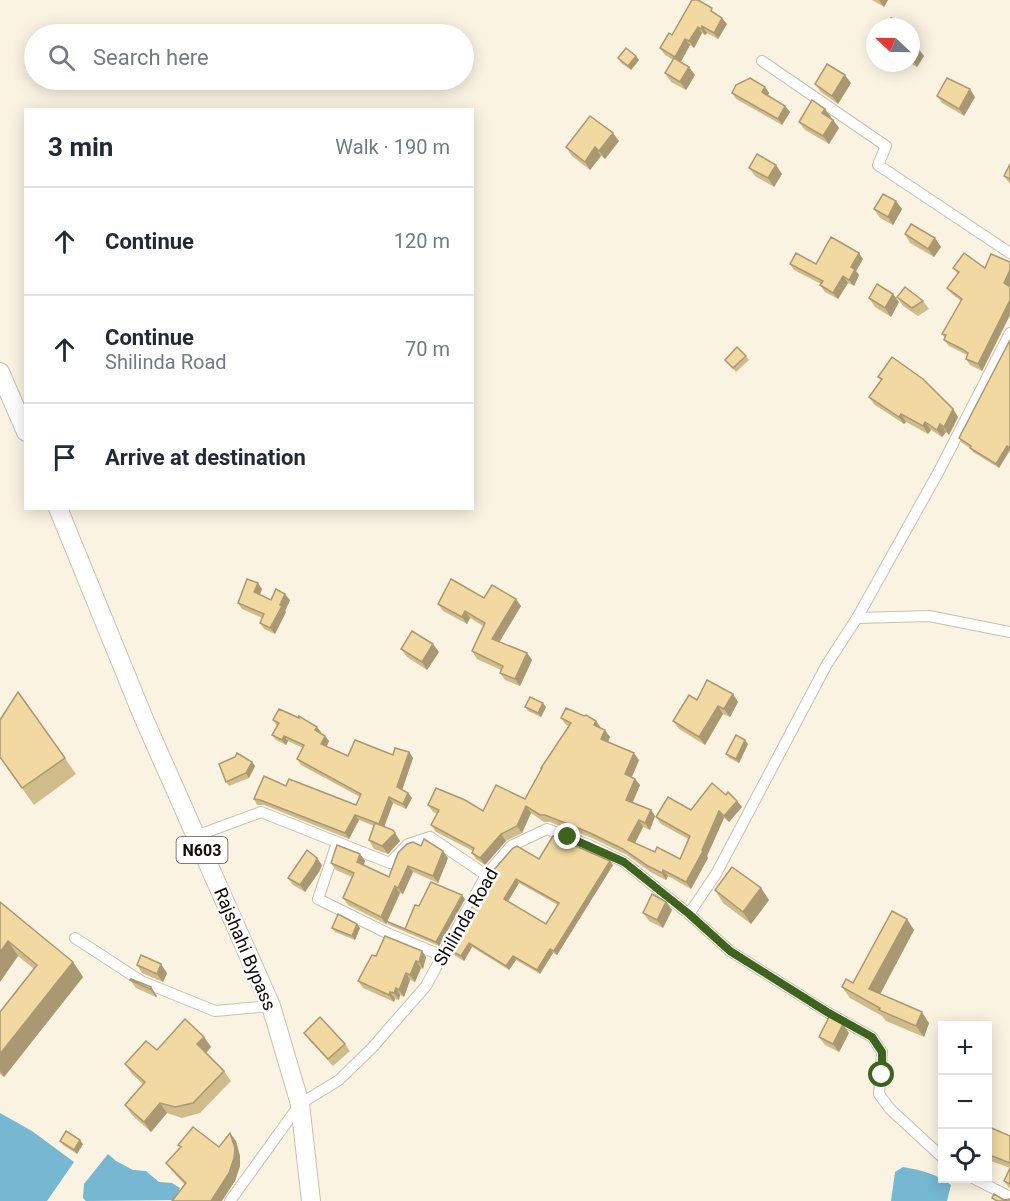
<!DOCTYPE html>
<html lang="en">
<head>
<meta charset="utf-8">
<style>
	body { margin:0; font-family:Roboto,sans-serif; background:#f6f6f7; color:#1f2937 }
	.controls { position:absolute; right:18px; bottom:18px; display:grid; overflow:hidden; border-radius:0px; box-shadow:0 3px 15px #0003 }
	.controls button { width:54px; height:54px; display:grid; place-items:center; padding:0; border:0; border-bottom:2px solid #e0e1e3; background:#fff; color:#1f2937; font:30px sans-serif }
	.compass { position:absolute; left:866px; top:18px; width:54px; height:54px; border-radius:50%; background:#fff; box-shadow:0 3px 15px #0003; rotate:292deg }
	.stop { position:absolute; width:18px; height:18px; margin:-14px; border:4px solid #3d631d; border-radius:50%; background:#fff }
	.stop.end { background:#3d631d; border-color:#fff; box-shadow:0 2px 6px #0008 }
	.list { margin:0; padding:0; list-style:none }
	h2 { display:flex; justify-content:space-between; align-items:center; height:78px; margin:0; padding:0 24px; font-size:26px }
	h2 small { font-size:20px; font-weight:400; color:#747a83 }
	.list li { display:grid; grid-template-columns:39px 1fr auto; gap:18px; align-items:center; box-sizing:border-box; height:108px; padding:0 24px; border-top:2px solid #e0e1e3 }
	.list b { display:block; font-size:22px; white-space:nowrap }
	.list p { margin:0; font-size:20px; white-space:nowrap; color:#747a83 }
	.list em { font-size:20px; font-style:normal; color:#747a83 }
	.icon { flex:none; width:33px; height:33px; fill:none; stroke:currentColor; stroke-width:2; stroke-linecap:round; stroke-linejoin:round }
	.map { position:relative; flex:none; width:1010px; height:1201px; overflow:hidden }
	.search { position:absolute; background:#fff; box-shadow:0 3px 15px #0003; left:24px; top:24px; width:450px; height:66px; display:flex; align-items:center; gap:15px; box-sizing:border-box; padding:0 21px; border-radius:33px; color:#747a83; font-size:22px }
	.panel { position:absolute; background:#fff; box-shadow:0 3px 15px #0003; left:24px; top:108px; width:450px; height:402px; border-radius:0px }
	.map>svg:first-child { display:block }
	.water { fill:#76b7d2 }
	.lines { fill:none; stroke-linecap:round; stroke-linejoin:round }
	.minor-casing { stroke:#c8c1b0; stroke-width:12 }
	.trunk-casing { stroke:#c8c1b0; stroke-width:20 }
	.minor { stroke:#fff; stroke-width:10 }
	.trunk { stroke:#fff; stroke-width:18 }
	.wall { fill:#d0bb8a; fill-rule:evenodd }
	.shaded-wall { fill:#a99871 }
	.building { fill:#f2d9a1; stroke:#a99871; stroke-width:1.5; fill-rule:evenodd }
	.route { stroke:#3d631d; stroke-width:8 }
	.labels { text-anchor:middle; stroke-width:5; stroke-linejoin:round; paint-order:stroke }
	.shield { fill:#fff; stroke:#575551; stroke-width:1.5 }
	.shield-label { font-size:16px; font-weight:bold; fill:#0f0c07 }
	.street-label { font-size:18px; fill:#0f0c07; stroke:#fff }
</style>
</head>
<body>
<div class="map">
<svg width="1010" height="1201" viewBox="0 0 1010 1201">
	<rect width="100%" height="100%" fill="#fbf3e2"/>
	<g class="water">
		<polygon points="0,1113 32,1131 74,1162 47,1201 0,1201"/>
		<polygon points="108,1154 116,1161 133,1170 146,1171 159,1182 172,1183 180,1188 175,1200 86,1201 83,1198 84,1184"/>
		<path d="M903,1167C920,1170 937,1174 951,1185L947,1201H891L895,1172Z"/>
	</g>
	<g class="lines">
		<defs>
			<g id="minor">
				<polyline points="762,61 886,146 878,165 1010,253"/>
				<polyline points="857,618 929,616 1010,632"/>
				<polyline points="196,836 261,812 390,863 408,844 430,837 486,875"/>
				<polyline points="337,843 318,899 389,934 443,956"/>
				<polyline points="689,914 716,874 827,664 857,618 939,471 1010,333"/>
				<polyline points="75,938 141,981 215,1011 271,1006"/>
				<polyline points="973,1178 1010,1197"/>
				<polyline points="230,1201 300,1104 339,1080 372,1048 426,986 486,875 511,846 547,829 589,845 624,862 689,914 730,951 827,1012 872,1037 882,1052 879,1094 890,1109 942,1157"/>
			</g>
			<g id="trunk">
				<polyline points="0,372 26,432"/>
				<polyline points="58,508 144,719 271,1006 300,1104 311,1201"/>
			</g>
		</defs>
		<use href="#minor" class="minor-casing"/>
		<use href="#trunk" class="trunk-casing"/>
		<use href="#minor" class="minor"/>
		<use href="#trunk" class="trunk"/>
	</g>
	<g class="wall">
		<polygon points="872,0 888,0 884,7"/>
		<polygon points="717,15 727,24 718,39 707,33 705,35 702,33 694,48 690,45 681,62 689,67 695,75 686,90 671,82 665,73 673,60 665,55 660,48 672,35"/>
		<polygon points="911,43 924,56 917,67 910,63 911,63"/>
		<polygon points="636,56 639,60 631,70 621,63 618,58"/>
		<polygon points="851,83 838,104 821,92 815,84"/>
		<polygon points="765,87 769,93 768,96 785,106 790,112 782,125 736,99 732,93"/>
		<polygon points="937,96 975,97 964,116 942,103"/>
		<polygon points="825,109 831,117 830,118 833,120 839,128 829,144 805,130 799,122"/>
		<polygon points="619,141 605,159 601,156 590,170 572,156 566,147"/>
		<polygon points="1010,164 1010,184 1004,176"/>
		<polygon points="749,168 782,174 774,187 755,176"/>
		<polygon points="874,209 902,209 893,225 880,218"/>
		<polygon points="905,234 935,238 941,247 934,257 910,243"/>
		<polygon points="863,259 856,271 859,275 854,286 848,283 838,299 825,292 820,285 821,284 794,270 790,264 816,264"/>
		<polygon points="1010,262 1010,315 982,371 970,365 966,359 967,355 949,346 944,340 945,338 942,334 961,301 952,294 947,288 958,274 953,268 985,268"/>
		<polygon points="893,294 899,302 891,317 875,307 869,298"/>
		<polygon points="897,297 923,301 929,309 918,316 903,306"/>
		<polygon points="1010,340 1010,450 999,468 973,452 970,448 962,443 959,438"/>
		<polygon points="746,356 749,360 736,372 725,360"/>
		<polygon points="878,377 953,409 958,417 949,435 946,432 942,437 931,430 928,434 906,422 904,424 875,405 869,397 881,380"/>
		<polygon points="262,589 260,595 271,600 290,600 285,611 286,612 275,634 264,629 260,623 262,618 242,609 238,603"/>
		<polygon points="484,598 521,606 499,642 527,653 532,660 520,686 505,680 500,673 501,670 477,659 472,651 483,626 470,618 467,624 443,611 438,604"/>
		<polygon points="401,649 439,652 427,670 407,657"/>
		<polygon points="18,692 76,774 34,805 0,757"/>
		<polygon points="697,700 738,702 730,717 723,714 705,745 679,729 673,721"/>
		<polygon points="525,707 546,707 541,717 528,711"/>
		<polygon points="561,718 596,721 601,729 610,737 608,742 639,760 632,777 635,779 640,785 633,802 651,810 655,816 650,830 643,827 635,843 655,852 680,859 688,839 661,824 656,817 691,810 726,795 737,801 742,807 729,822 724,818 707,856 708,858 691,889 668,876 666,880 652,873 627,855 592,838 550,822 544,822 531,813 522,833 506,841 485,865 476,859 472,853 473,851 436,832 431,825 437,814 433,812 428,805 483,811 525,799 542,769 541,768 569,726 566,725"/>
		<polygon points="273,720 321,732 320,733 325,736 329,741 326,747 348,756 393,755 409,752 413,758 402,790 408,793 412,798 406,809 393,803 384,827 393,830 400,841 388,854 374,849 369,840 374,826 359,820 349,839 264,805 257,805 254,799 286,786 356,805 360,797 301,765 297,759 303,748 288,741 286,745 276,740 272,735 277,726"/>
		<polygon points="748,744 739,763 729,758 726,754"/>
		<polygon points="235,757 252,762 255,766 249,778 229,786 226,782"/>
		<polygon points="398,853 448,858 438,883 413,872 403,894 400,893 387,922 405,929 419,906 465,899 439,946 389,925 387,923 386,924 348,905 343,898 352,877 336,870 331,863 360,854 365,861 364,865 389,877"/>
		<path d="M539,859L613,865L557,955L553,953L540,974L516,960L509,970L472,947L464,961L452,954L449,950L493,873L492,872ZM519,883L558,905L546,924L508,901Z"/>
		<polygon points="322,865 319,872 305,892 293,885 288,878"/>
		<polygon points="761,888 769,900 751,924 723,903 715,890"/>
		<polygon points="0,902 73,962 83,977 4,1077 0,1074 0,1012 34,969 18,956 0,982"/>
		<polygon points="666,902 672,910 663,928 649,921 643,913"/>
		<polygon points="357,924 360,928 355,940 335,932 332,928"/>
		<polygon points="914,930 880,994 929,1023 924,1037 886,1021 882,1016 850,998 842,987 853,983"/>
		<polygon points="376,956 426,957 423,969 421,968 415,982 410,980 404,997 400,995 399,1000 395,999 394,1002 363,988 358,981"/>
		<polygon points="137,965 167,973 163,982 142,973"/>
		<polygon points="130,980 151,987 157,996 156,997 136,988"/>
		<polygon points="304,1033 345,1044 350,1051 333,1066 309,1040"/>
		<polygon points="849,1033 839,1052 825,1045 819,1037"/>
		<polygon points="204,1037 211,1047 206,1053 224,1071 231,1081 200,1113 182,1118 167,1113 151,1132 132,1115 125,1105 143,1084 132,1074 125,1064 157,1050"/>
		<polygon points="987,1126 1010,1136 1010,1189 1004,1181 1010,1168 988,1160 987,1161"/>
		<polygon points="60,1141 83,1144 77,1154 63,1145"/>
		<polygon points="236,1141 240,1156 240,1166 235,1181 185,1185 172,1171 166,1163 180,1148 178,1145 219,1147"/>
	</g>
	<g class="shaded-wall">
		<polygon points="879,0 888,0 884,7"/>
		<polygon points="722,18 727,24 718,39 714,33"/>
		<polygon points="702,26 707,33 705,35 701,29"/>
		<polygon points="698,27 702,33 694,48 689,41"/>
		<polygon points="685,39 690,45 680,63 675,57"/>
		<polygon points="918,48 924,56 917,67 912,59"/>
		<polygon points="636,56 639,60 631,70 628,66"/>
		<polygon points="689,67 695,75 686,90 680,82"/>
		<polygon points="845,75 851,83 838,104 832,96"/>
		<polygon points="765,87 769,93 766,98 762,92"/>
		<polygon points="970,89 975,97 964,116 959,109"/>
		<polygon points="785,106 790,112 782,125 778,119"/>
		<polygon points="825,109 831,117 828,122 822,113"/>
		<polygon points="833,120 839,128 829,144 823,136"/>
		<polygon points="613,133 619,141 605,159 599,151"/>
		<polygon points="595,147 601,156 590,170 585,162"/>
		<polygon points="776,165 782,174 774,187 768,178"/>
		<polygon points="896,201 902,209 893,225 888,217"/>
		<polygon points="935,238 941,247 934,257 928,249"/>
		<polygon points="859,253 863,259 856,271 859,275 854,286 849,280 851,267"/>
		<polygon points="1010,270 1010,286 1009,289 1004,283"/>
		<polygon points="843,276 848,283 838,299 833,293"/>
		<polygon points="893,294 899,302 891,317 885,308"/>
		<polygon points="1010,300 1010,315 982,371 978,364"/>
		<polygon points="953,409 958,417 949,435 944,427"/>
		<polygon points="901,414 906,422 904,424 899,417"/>
		<polygon points="925,422 931,430 928,434 923,426"/>
		<polygon points="940,424 946,432 942,437 937,430"/>
		<polygon points="1007,446 1010,450 999,468 996,464"/>
		<polygon points="258,583 262,589 258,599 254,592"/>
		<polygon points="285,594 290,600 285,611 286,612 275,634 270,628"/>
		<polygon points="516,599 521,606 497,646 492,639"/>
		<polygon points="465,611 470,618 467,624 462,617"/>
		<polygon points="433,644 439,652 427,670 422,662"/>
		<polygon points="527,653 532,660 520,686 515,679"/>
		<polygon points="733,694 738,702 730,717 724,709"/>
		<polygon points="543,703 546,707 541,717 538,713"/>
		<polygon points="718,706 723,714 705,745 699,737"/>
		<polygon points="596,721 601,728 599,732 594,725"/>
		<polygon points="317,727 321,732 318,736 315,730"/>
		<polygon points="605,730 610,737 606,746 601,739"/>
		<polygon points="284,736 288,741 286,745 282,740"/>
		<polygon points="325,736 329,741 325,750 321,744"/>
		<polygon points="745,740 748,744 739,763 736,759"/>
		<polygon points="409,752 413,758 401,793 397,787"/>
		<polygon points="634,753 639,760 630,781 625,774"/>
		<polygon points="252,762 255,766 249,778 246,773"/>
		<polygon points="635,779 640,785 631,806 626,800"/>
		<polygon points="408,793 412,798 406,809 403,804"/>
		<polygon points="389,797 393,803 383,830 379,824"/>
		<polygon points="737,801 742,807 729,822 724,816"/>
		<polygon points="526,806 531,813 522,833 517,826"/>
		<polygon points="651,810 655,816 650,830 645,823"/>
		<polygon points="719,811 724,818 707,856 708,858 691,889 686,882 702,850"/>
		<polygon points="355,815 359,820 349,839 345,833"/>
		<polygon points="639,820 643,827 633,847 628,840"/>
		<polygon points="395,833 400,841 388,854 382,846"/>
		<polygon points="501,834 506,841 485,865 480,858"/>
		<polygon points="443,851 448,858 438,883 433,876"/>
		<polygon points="360,854 365,861 362,869 357,862"/>
		<polygon points="317,858 322,865 319,872 305,892 300,885"/>
		<polygon points="610,861 613,865 557,955 554,951"/>
		<polygon points="408,866 413,872 403,894 398,888"/>
		<polygon points="663,870 668,876 666,880 662,873"/>
		<polygon points="516,879 519,883 507,903 504,899"/>
		<polygon points="395,886 400,893 386,924 381,917"/>
		<polygon points="761,888 769,900 751,924 743,912"/>
		<polygon points="462,895 465,899 439,946 436,942"/>
		<polygon points="666,902 672,910 663,928 657,920"/>
		<polygon points="907,919 914,930 877,1000 869,989"/>
		<polygon points="357,924 360,928 355,940 352,936"/>
		<polygon points="8,941 18,956 0,982 0,952"/>
		<polygon points="469,943 472,947 464,961 461,956"/>
		<polygon points="550,949 553,953 540,974 537,970"/>
		<polygon points="422,951 426,957 423,969 419,962"/>
		<polygon points="513,956 516,960 509,970 506,966"/>
		<polygon points="416,961 421,968 415,982 410,975"/>
		<polygon points="73,962 83,977 4,1077 0,1071 0,1054"/>
		<polygon points="161,964 167,973 163,982 157,974"/>
		<polygon points="406,973 410,980 404,997 399,990"/>
		<polygon points="151,987 157,996 156,997 150,989"/>
		<polygon points="396,988 400,995 399,1000 394,993"/>
		<polygon points="390,992 395,999 394,1002 389,995"/>
		<polygon points="922,1012 929,1023 924,1037 916,1026"/>
		<polygon points="843,1024 849,1033 839,1052 833,1044"/>
		<polygon points="204,1037 211,1047 204,1055 197,1044"/>
		<polygon points="160,1103 167,1113 151,1132 144,1122"/>
		<polygon points="230,1133 236,1141 240,1156 240,1166 235,1181 222,1201 211,1201"/>
		<polygon points="80,1140 83,1144 77,1154 74,1150"/>
	</g>
	<g class="building">
		<polygon points="692,0 698,0 712,8 711,11 722,18 714,33 702,26 701,29 698,27 689,41 685,39 675,57 660,48 669,33 672,35"/>
		<polygon points="891,18 902,25 900,27 885,27"/>
		<polygon points="911,43 918,48 912,59 911,59"/>
		<polygon points="626,48 636,56 628,66 618,58"/>
		<polygon points="674,58 689,67 680,82 665,73"/>
		<polygon points="827,64 845,75 832,96 815,84"/>
		<polygon points="750,78 765,87 762,92 785,106 778,119 732,93 736,85"/>
		<polygon points="947,78 970,89 959,109 937,96"/>
		<polygon points="812,100 825,109 822,113 833,120 823,136 799,122"/>
		<polygon points="590,116 613,133 599,151 595,147 585,162 566,147"/>
		<polygon points="757,154 776,165 768,178 749,168"/>
		<polygon points="1010,164 1010,179 1004,176"/>
		<polygon points="883,194 896,201 888,217 874,209"/>
		<polygon points="911,224 935,238 928,249 905,234"/>
		<polygon points="831,237 859,253 851,267 855,269 849,280 843,276 833,293 820,285 823,281 790,264 796,253 816,264"/>
		<polygon points="964,253 985,268 991,254 1010,262 1010,270 1004,283 1010,287 1010,300 978,364 966,359 968,353 962,349 944,340 946,335 942,334 962,299 947,288 959,272 953,268"/>
		<polygon points="877,284 893,294 885,308 869,298"/>
		<polygon points="905,287 923,301 912,308 897,297"/>
		<polygon points="1010,340 1010,448 1007,446 996,464 970,448 971,446 959,438"/>
		<polygon points="737,347 746,356 733,368 725,360"/>
		<polygon points="892,357 923,379 953,409 944,427 940,424 937,430 925,422 923,426 901,414 899,417 869,397 882,379 878,377"/>
		<polygon points="247,579 258,583 254,592 271,600 276,589 285,594 280,605 282,606 270,628 260,623 264,614 238,603"/>
		<polygon points="451,579 484,598 492,585 516,599 492,639 527,653 515,679 500,673 503,666 472,651 485,623 465,611 462,617 438,604"/>
		<polygon points="412,631 433,644 422,662 401,649"/>
		<polygon points="707,680 733,694 724,709 718,706 699,737 673,721 689,695 697,700"/>
		<polygon points="18,692 65,758 22,788 0,757 0,720"/>
		<polygon points="530,697 543,703 538,713 525,707"/>
		<polygon points="566,708 584,716 586,715 596,721 594,725 605,730 601,739 634,753 625,774 635,779 626,800 651,810 645,823 639,820 628,840 655,852 657,847 680,859 690,836 656,817 668,797 691,810 712,783 726,795 728,792 737,801 724,816 719,811 702,850 703,851 686,882 663,870 662,873 648,866 623,849 588,832 545,815 540,815 526,806 517,826 501,834 480,858 472,853 474,848 431,825 439,810 428,805 436,788 465,800 483,811 496,785 525,799 542,768 541,768 571,723 561,718"/>
		<polygon points="279,709 299,718 299,716 317,727 315,730 325,736 321,744 348,756 355,740 393,755 395,748 409,752 397,787 408,793 403,804 389,797 379,824 355,815 345,833 260,800 254,799 264,776 286,786 289,779 356,805 361,794 297,759 304,745 284,736 282,740 272,735 279,723 273,720"/>
		<polygon points="736,735 745,740 736,759 726,754"/>
		<polygon points="237,753 252,762 246,773 226,782 219,764 235,757"/>
		<polygon points="375,823 393,830 395,833 382,846 369,840"/>
		<path d="M553,836L610,861L554,951L550,949L537,970L513,956L506,966L469,943L461,956L449,950L476,900L494,872H492L513,848L517,846L539,859ZM516,879L559,903L546,924L504,899Z"/>
		<polygon points="424,839 443,851 433,876 408,866 398,888 395,886 381,917 343,898 354,873 331,863 337,845 360,854 357,862 389,877 398,853 407,844 413,842 421,846"/>
		<polygon points="307,850 317,858 314,865 300,885 288,878"/>
		<polygon points="732,867 761,888 743,912 715,890"/>
		<polygon points="431,882 462,895 436,942 386,921 405,929 415,905 419,906"/>
		<polygon points="652,894 666,902 657,920 643,913"/>
		<polygon points="0,902 73,962 0,1054 0,1012 37,965 8,941 0,952"/>
		<polygon points="892,911 907,919 869,989 922,1012 916,1026 879,1010 880,1008 842,987 846,979 853,983"/>
		<polygon points="338,914 357,924 352,936 332,928"/>
		<polygon points="385,936 422,951 419,962 416,961 410,975 406,973 399,990 396,988 394,993 390,992 389,995 358,981 372,955 376,956"/>
		<polygon points="141,955 161,964 157,974 137,965"/>
		<polygon points="131,979 151,987 150,989 130,980"/>
		<polygon points="320,1017 345,1044 328,1059 304,1033"/>
		<polygon points="829,1017 843,1024 833,1044 819,1037"/>
		<polygon points="185,1019 204,1037 197,1044 224,1071 193,1103 175,1107 160,1103 144,1122 125,1105 145,1082 125,1064 146,1041 157,1050"/>
		<polygon points="987,1126 1010,1136 1010,1163 987,1154"/>
		<polygon points="193,1127 219,1147 230,1133 235,1148 234,1158 229,1173 211,1201 172,1201 186,1183 166,1163 181,1147 178,1145"/>
		<polygon points="66,1131 80,1140 74,1150 60,1141"/>
		<polygon points="1010,1168 1010,1184 1004,1181"/>
		<polygon points="994,1194 1004,1200 1010,1199 1010,1201 997,1201 992,1198"/>
	</g>
	<g class="lines">
		<polyline class="route" points="568,837 624,862 689,914 730,951 827,1012 872,1037 882,1052 882,1075"/>
	</g>
	<g class="labels">
		<rect class="shield" x="176.5" y="837" width="51" height="26" rx="4.5"/>
		<g class="shield-label">
			<text x="202" y="856">N603</text>
		</g>
		<g class="street-label">
			<text transform="translate(466 917) rotate(-60)" y="6">Shilinda Road</text>
			<text transform="translate(245 949) rotate(67)" y="6">Rajshahi Bypass</text>
		</g>
	</g>
</svg>
<div class="controls">
<button>+</button>
<button>−</button>
<button><svg class="icon" aria-label="locate" viewBox="0 0 24 24"><circle cx="12" cy="12" r="6"/><path d="M12 2v4M12 18v4M2 12h4M18 12h4"/></svg></button>
</div>
<svg class="compass" viewBox="-18 -18 36 36"><path d="M0-13l5 13h-10z" fill="#e53935"/><path d="M0 13l5-13h-10z" fill="#747a83"/></svg>
<div class="stop" style="left:882px;top:1075px"></div>
<div class="stop end" style="left:568px;top:837px"></div>
<div class="search"><svg class="icon" aria-label="search" viewBox="0 0 24 24"><circle cx="10" cy="10" r="6"/><path d="M15 15l6 6"/></svg>Search here</div>
<section class="panel">
<h2>3 min<small>Walk · 190 m</small></h2>
<ul class="list">
<li><svg class="icon" aria-label="ahead" viewBox="0 0 24 24"><path d="M12 20V5M6 11l6-6 6 6"/></svg><div><b>Continue</b></div><em>120 m</em></li>
<li><svg class="icon" aria-label="ahead" viewBox="0 0 24 24"><path d="M12 20V5M6 11l6-6 6 6"/></svg><div><b>Continue</b><p>Shilinda Road</p></div><em>70 m</em></li>
<li><svg class="icon" aria-label="arrive" viewBox="0 0 24 24"><path d="M6 21V4h12l-3 4 3 4H6"/></svg><div><b>Arrive at destination</b></div></li>
</ul>
</section>
</div>
</body>
</html>
